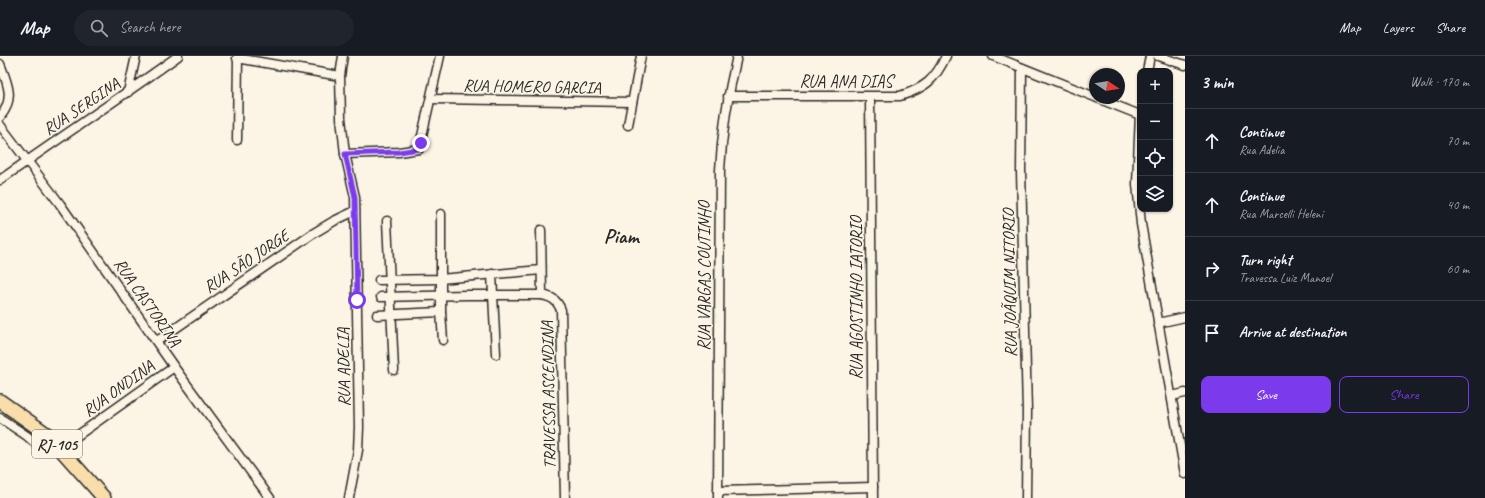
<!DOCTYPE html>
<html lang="en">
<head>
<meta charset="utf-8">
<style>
	body { margin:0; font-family:Caveat,sans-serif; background:#20242c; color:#f1f3f6 }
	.controls { position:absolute; right:12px; top:12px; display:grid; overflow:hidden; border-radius:8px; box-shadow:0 1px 3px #0004 }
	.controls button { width:36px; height:36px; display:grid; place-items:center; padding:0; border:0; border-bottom:1px solid #363941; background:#171b24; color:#f1f3f6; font:20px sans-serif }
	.compass { position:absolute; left:1089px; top:12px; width:36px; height:36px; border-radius:50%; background:#171b24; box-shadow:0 1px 3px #0004; rotate:102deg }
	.stop { position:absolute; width:12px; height:12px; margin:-9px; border:3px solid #7c3aed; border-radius:50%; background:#fff }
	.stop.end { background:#7c3aed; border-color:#fff; box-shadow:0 1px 4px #0008 }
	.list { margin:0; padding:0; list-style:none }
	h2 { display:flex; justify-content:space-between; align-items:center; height:52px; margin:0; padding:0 16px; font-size:17px }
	h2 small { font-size:13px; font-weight:400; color:#9ea1a6 }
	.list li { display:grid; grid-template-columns:26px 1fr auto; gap:12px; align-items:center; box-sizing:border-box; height:64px; padding:0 16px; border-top:1px solid #363941 }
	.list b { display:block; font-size:15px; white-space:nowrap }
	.list p { margin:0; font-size:13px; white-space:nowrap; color:#9ea1a6 }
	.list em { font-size:13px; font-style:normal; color:#9ea1a6 }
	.actions { display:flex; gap:8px; padding:12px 16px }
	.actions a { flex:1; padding:9px 0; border:1px solid #7c3aed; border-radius:8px; text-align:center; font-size:14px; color:#7c3aed }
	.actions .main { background:#7c3aed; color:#fff }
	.icon { flex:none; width:22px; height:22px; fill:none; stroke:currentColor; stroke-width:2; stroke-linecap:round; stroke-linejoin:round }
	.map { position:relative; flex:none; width:1185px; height:442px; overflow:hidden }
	header { display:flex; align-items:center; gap:24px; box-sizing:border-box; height:56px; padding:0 20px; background:#171b24; border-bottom:1px solid #363941 }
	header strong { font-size:19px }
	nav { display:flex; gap:22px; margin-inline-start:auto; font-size:14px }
	.search { width:280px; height:36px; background:#20242c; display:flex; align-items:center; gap:10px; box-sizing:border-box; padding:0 14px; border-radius:22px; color:#9ea1a6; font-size:15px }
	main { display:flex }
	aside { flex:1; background:#171b24 }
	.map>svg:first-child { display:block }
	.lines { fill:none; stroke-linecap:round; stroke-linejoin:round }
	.street-casing { stroke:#2b2b2b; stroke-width:11 }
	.primary-casing { stroke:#2b2b2b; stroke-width:16 }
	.street { stroke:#fcf5e5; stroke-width:8 }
	.primary { stroke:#f9deab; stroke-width:13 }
	.route { stroke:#7c3aed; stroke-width:5 }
	.labels { text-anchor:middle; stroke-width:3; stroke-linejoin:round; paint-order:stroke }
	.shield { fill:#fcf5e5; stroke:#6a6863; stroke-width:1 }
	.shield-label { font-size:16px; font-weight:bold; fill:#2b2b2b }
	.street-label { font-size:17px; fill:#2b2b2b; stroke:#fcf5e5 }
	.district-label { font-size:21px; font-weight:bold; fill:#2b2b2b; stroke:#fcf5e5 }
</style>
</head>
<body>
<header>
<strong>Map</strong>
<div class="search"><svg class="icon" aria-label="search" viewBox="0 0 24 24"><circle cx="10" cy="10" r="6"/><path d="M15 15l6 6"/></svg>Search here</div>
<nav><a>Map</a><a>Layers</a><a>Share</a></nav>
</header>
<main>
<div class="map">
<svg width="1185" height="442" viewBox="0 0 1185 442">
	<rect width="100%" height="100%" fill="#fcf5e5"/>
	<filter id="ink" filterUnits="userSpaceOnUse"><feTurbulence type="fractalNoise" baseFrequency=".025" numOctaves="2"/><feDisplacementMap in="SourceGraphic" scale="8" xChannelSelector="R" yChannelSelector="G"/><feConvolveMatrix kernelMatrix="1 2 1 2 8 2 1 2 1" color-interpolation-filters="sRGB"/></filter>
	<g filter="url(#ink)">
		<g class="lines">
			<defs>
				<g id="street">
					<polyline points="343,0 340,20 341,62 345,98 355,141 359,371 358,394 349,442"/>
					<polyline points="993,0 1095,41"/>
					<polyline points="1158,0 1185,9"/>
					<polyline points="237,2 340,20"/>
					<path d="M0,8C8,28 15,43 0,61"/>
					<polyline points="1022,12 1021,115 1027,355 1026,442"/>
					<polyline points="1147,15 1150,0"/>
					<polyline points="128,36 136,0"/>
					<path d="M728,40H900C925,32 935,24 946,0"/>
					<polyline points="870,41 873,442"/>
					<polyline points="1097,42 1140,59"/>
					<polyline points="431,43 632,46"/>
					<polyline points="1140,58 1137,128 1141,168 1185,418"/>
					<polyline points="0,69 60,148 174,311 270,442"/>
					<polyline points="628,69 641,0"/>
					<polyline points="237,84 238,0"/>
					<polyline points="345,98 399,96 419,93 440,0"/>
					<path d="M0,124C59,82 120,42 178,0"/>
					<polyline points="441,158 441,256 443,284"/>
					<polyline points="387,165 394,314"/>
					<polyline points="541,174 542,239"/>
					<polyline points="492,218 496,298"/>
					<polyline points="379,224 440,223 541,214"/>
					<path d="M381,241L466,239H542C552,241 557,244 561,254L565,442"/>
					<polyline points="377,259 441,256"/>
					<polyline points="1158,267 1185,261"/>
					<polyline points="157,285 314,177 334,165 355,155"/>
					<polyline points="1172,340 1185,337"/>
					<polyline points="0,362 27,380 36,388"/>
					<polyline points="60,392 174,311"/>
					<polyline points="718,435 873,431"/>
					<path d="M718,442L720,114C722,76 728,38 737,0"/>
				</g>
				<polyline id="primary" points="0,345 48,379 104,442"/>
			</defs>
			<use href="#street" class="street-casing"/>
			<use href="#primary" class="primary-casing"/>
			<use href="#street" class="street"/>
			<use href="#primary" class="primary"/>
		</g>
	</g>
	<g class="lines" filter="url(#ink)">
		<polyline class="route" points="357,244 355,141 345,98 399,96 419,93 421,87"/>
	</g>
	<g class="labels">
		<rect class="shield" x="32" y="374" width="50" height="28" rx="3"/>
		<g class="shield-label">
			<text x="57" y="394">RJ-105</text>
		</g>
		<g class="street-label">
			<text x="846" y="31">RUA ANA DIAS</text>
			<text transform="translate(532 30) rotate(1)" y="6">RUA HOMERO GARCIA</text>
			<text transform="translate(81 50) rotate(-34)" y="6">RUA SERGINA</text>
			<text transform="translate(246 205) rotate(-34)" y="6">RUA SÃO JORGE</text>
			<text transform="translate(704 220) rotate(-90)" y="6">RUA VARGAS COUTINHO</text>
			<text transform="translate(1009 227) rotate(-91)" y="6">RUA JOÃQUIM NITORIO</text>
			<text transform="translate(856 242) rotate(-90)" y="6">RUA AGOSTINHO IATORIO</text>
			<text transform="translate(148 246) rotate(55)" y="6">RUA CASTORINA</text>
			<text transform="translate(343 311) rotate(-91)" y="6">RUA ADELIA</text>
			<text transform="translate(118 332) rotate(-36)" y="6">RUA ONDINA</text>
			<text transform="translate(548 339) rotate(-91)" y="6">TRAVESSA ASCENDINA</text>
		</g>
		<g class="district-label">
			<text x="621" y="187">Piam</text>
		</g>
	</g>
</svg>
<div class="controls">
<button>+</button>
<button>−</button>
<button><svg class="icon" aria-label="locate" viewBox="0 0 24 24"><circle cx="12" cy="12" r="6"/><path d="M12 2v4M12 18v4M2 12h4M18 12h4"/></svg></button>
<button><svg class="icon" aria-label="layers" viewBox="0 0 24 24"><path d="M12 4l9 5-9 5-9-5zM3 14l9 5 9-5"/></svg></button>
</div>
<svg class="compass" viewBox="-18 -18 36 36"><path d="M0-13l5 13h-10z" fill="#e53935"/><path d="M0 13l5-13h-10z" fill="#9ea1a6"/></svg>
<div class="stop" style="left:357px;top:244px"></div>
<div class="stop end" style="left:421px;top:87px"></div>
</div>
<aside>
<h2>3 min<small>Walk · 170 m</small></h2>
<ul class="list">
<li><svg class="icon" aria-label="ahead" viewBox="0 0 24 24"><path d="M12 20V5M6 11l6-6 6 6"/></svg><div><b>Continue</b><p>Rua Adelia</p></div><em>70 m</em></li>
<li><svg class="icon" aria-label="ahead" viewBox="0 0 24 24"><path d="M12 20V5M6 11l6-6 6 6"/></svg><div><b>Continue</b><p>Rua Marcelli Heleni</p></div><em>40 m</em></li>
<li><svg class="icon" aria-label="right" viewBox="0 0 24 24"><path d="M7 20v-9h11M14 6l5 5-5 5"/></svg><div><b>Turn right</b><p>Travessa Luiz Manoel</p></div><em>60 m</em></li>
<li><svg class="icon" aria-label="arrive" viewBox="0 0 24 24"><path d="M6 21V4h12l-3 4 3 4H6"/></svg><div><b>Arrive at destination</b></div></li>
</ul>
<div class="actions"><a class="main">Save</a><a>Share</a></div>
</aside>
</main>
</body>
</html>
